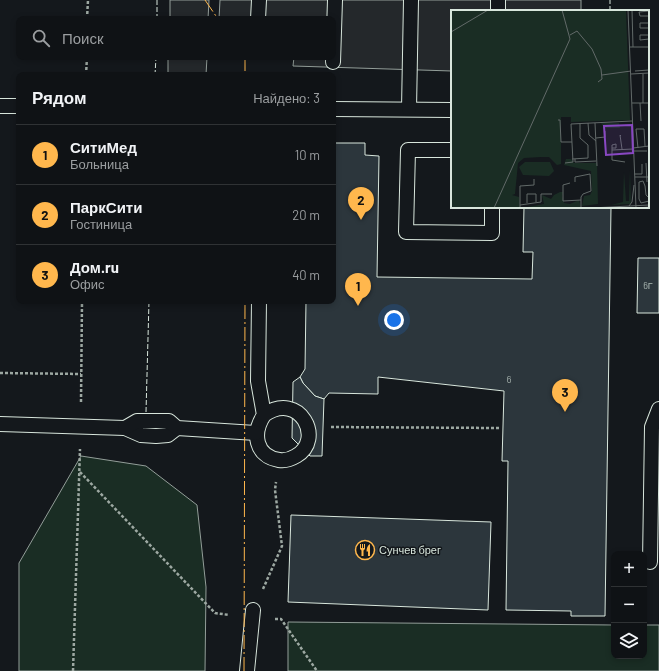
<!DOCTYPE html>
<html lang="ru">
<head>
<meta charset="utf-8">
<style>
	body { margin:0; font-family:Barlow,sans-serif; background:#1d2022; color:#f1f3f6 }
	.controls { position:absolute; right:12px; bottom:12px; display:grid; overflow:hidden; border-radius:8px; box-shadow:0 2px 6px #0003 }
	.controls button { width:36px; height:36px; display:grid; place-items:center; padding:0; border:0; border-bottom:1px solid #2f3234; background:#0f1215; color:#f1f3f6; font:20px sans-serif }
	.you { position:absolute; left:394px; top:320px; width:14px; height:14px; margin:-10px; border:3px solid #fff; border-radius:50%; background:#1a73e8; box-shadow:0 0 0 6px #1a73e833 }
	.badge { display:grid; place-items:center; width:26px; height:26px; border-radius:50%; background:#ffb74d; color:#111; font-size:13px; font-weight:700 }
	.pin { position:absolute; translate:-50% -33px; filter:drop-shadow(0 1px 2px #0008) }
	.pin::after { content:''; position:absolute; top:21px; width:14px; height:12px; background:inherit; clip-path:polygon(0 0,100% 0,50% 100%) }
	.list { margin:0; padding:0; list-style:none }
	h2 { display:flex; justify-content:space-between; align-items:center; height:52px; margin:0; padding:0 16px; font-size:17px }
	h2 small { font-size:13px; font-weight:400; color:#9b9ea0 }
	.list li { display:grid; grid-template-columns:26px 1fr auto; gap:12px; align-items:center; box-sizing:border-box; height:60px; padding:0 16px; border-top:1px solid #2f3234 }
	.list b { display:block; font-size:15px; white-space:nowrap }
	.list p { margin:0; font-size:13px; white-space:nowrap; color:#9b9ea0 }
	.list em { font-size:13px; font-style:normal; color:#9b9ea0 }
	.icon { flex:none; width:22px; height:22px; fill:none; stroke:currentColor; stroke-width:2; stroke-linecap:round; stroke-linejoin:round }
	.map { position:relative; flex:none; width:659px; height:671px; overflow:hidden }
	.search { position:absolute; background:#0f1215; box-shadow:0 2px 6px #0003; left:16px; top:16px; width:320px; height:44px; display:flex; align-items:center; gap:10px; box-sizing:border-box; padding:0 14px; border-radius:8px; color:#9b9ea0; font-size:15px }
	.panel { position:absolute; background:#0f1215; box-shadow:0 2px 6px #0003; left:16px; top:72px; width:320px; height:232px; border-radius:8px }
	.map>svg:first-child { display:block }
	.green { fill:#1a2d24; stroke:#939e99 }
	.parking { fill:#24282b; stroke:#939e99 }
	.building { fill:#2c363c; stroke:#d8e6dc }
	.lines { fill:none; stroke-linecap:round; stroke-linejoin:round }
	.lane-casing { stroke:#d8e6dc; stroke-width:16 }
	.path { stroke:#9da8a2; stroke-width:2.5; stroke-dasharray:3 2; stroke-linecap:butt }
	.lane { stroke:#14181c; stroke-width:14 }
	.fence { stroke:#d8e6dc; stroke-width:1; stroke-dasharray:5 2; stroke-linecap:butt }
	.power { stroke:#ffb74d; stroke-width:1; stroke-dasharray:14 3 2 3; stroke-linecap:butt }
	.labels { text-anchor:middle; stroke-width:3; stroke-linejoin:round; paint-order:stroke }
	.number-label { font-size:9px; fill:#adbab4 }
	.poi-label { font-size:11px; fill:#d8e6dc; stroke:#14181c; text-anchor:start }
	.inset-road { fill:none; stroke:#626a69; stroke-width:1 }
	.view { fill:#8948c3; fill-opacity:0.15; stroke:#8948c3; stroke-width:2 }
	.inset-edge { fill:none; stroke:#d8e6dc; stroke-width:2 }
</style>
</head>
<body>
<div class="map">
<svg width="659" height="671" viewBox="0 0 659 671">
	<rect width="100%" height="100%" fill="#14181c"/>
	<g class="green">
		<polygon points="81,456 146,466 197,505 206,587 205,671 19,671 19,563"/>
		<polygon points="288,622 614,625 614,656 644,656 644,625 659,625 659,671 288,671"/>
	</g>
	<g class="parking">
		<polygon points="170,0 209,0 208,19 170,19"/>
		<polygon points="220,0 581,0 581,11 452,11 452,71 293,66 294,57 333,57 333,19 219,19"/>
		<polygon points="168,57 207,57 206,75 168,75"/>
	</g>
	<g class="building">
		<polygon points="333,143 365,143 365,155 379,156 377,277 532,279 533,252 523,252 524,207 611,207 605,616 571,616 571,611 506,610 508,461 502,461 504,391 378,377 378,394 329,393 324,399 315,396 303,383 300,377 305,369 306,301 333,301"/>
		<polygon points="638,258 659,258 659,313 637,313"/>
		<polygon points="300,377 303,383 315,396 324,399 322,456 310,456 292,438 293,382"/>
		<polygon points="291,515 491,522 488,610 288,602"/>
	</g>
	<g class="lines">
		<defs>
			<g id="lane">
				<polyline points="498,11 498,0"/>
				<polyline points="258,19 259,0"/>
				<polyline points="333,62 335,0"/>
				<polyline points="0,106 19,106"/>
				<polyline points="333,109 452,110"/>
				<polyline points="409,109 411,0"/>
				<polyline points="452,150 408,150 406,232 492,233 492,207"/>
				<path d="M259,301L258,381L264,415C252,433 255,456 279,460C285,461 291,459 296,456C325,440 300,390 264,415"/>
				<polyline points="0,424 125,428 141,435 156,436 168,435 177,428"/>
				<polyline points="125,428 137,421 169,421 177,428 256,433"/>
				<polyline points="650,562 652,427 659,409"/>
				<polyline points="247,671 253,610"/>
			</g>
		</defs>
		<use href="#lane" class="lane-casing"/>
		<g class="path">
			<polyline points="87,19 88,0"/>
			<polyline points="86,75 87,57"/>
			<polyline points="0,373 81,374"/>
			<polyline points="81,402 82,301"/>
			<polyline points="331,427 499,428"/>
			<polyline points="80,472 215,613 229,615"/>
			<polyline points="263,589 282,546 275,490 276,482"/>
			<polyline points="275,619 281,619 317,671"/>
			<polyline points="73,671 80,449"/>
		</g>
		<use href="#lane" class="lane"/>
		<g class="fence">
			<polyline points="610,11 610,0"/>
			<polyline points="157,19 157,0"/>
			<polyline points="155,75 156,57"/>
			<polyline points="146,412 149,301"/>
		</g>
		<g class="power">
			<polyline points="205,0 218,19"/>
			<polyline points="245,57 245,75"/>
			<polyline points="244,671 245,301"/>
		</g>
	</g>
	<defs>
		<symbol id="restaurant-ring" viewBox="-11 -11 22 22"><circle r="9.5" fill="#14181c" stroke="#ffb74d" stroke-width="1.5"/><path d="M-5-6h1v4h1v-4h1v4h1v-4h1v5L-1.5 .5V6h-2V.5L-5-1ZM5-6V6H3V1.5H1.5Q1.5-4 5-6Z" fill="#ffb74d"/></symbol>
	</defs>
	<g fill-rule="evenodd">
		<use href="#restaurant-ring" x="354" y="539" width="22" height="22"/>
	</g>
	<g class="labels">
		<g class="number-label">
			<text x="648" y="289">6Г</text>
			<text x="509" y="383">6</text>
		</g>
		<g class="poi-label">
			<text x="379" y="554">Сунчев брег</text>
		</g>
	</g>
	<g transform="translate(451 10)">
		<rect width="198" height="198" fill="#14181c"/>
		<path d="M0,0H175L179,110L120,112V107H110V154L106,155L98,147H90L73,148L67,153L64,184L61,185L68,187L69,198H0ZM150,113H168L169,118H153ZM115,149H120L123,153H146L147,194L131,196L133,186L139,185L141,181L140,161L113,155ZM74,152H99L103,161L98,166L72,165L68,157ZM179,160L180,194L160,195L172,192L173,162L175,191H178ZM109,182H112L111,186L113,193L119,194L128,190L130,197L71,198L93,194L91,185L100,189L103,185Z" fill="#1a2d24"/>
		<path class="inset-road" d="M177,0L185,198M181,0L182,37M198,1L188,2L189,6H198M198,13H189V18H198M0,22L37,0M119,25L126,21L141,39L150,59L151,69L147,72M198,25H189V30L198,29M179,37H198M184,61L198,60M180,64L198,63M192,64V93M151,65L180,61M181,93H198M189,93L190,111M107,110H109L110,132H121M137,113L138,125L145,131M144,113L146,156M170,126L169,125L171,139M145,128L154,127V121M161,138H165V134L161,135V140L182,139M182,138L198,136M187,138L185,119H193L194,136M161,140V150L174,152M183,141H196M121,149L137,148V135L129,128V113M124,149V152L145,151M114,153L122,152L120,114L181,111M195,153L196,172M183,164H191V154M184,167H198M124,172V167L139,164L140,181L132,184L130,187V198M119,173L112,175V191L130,190M198,191L190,193L188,189V172L192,171L194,176L195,185L198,188V195M76,193V184H85V192M69,195L90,192V184H101M178,196L181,192L183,175M43,198L119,29L111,0M69,198V176L83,175V169M140,198L198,195M185,198L198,197"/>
		<path class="view" d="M181,115L182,143L155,145L153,116Z"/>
		<rect width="198" height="198" class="inset-edge"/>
	</g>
</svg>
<div class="controls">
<button>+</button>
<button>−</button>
<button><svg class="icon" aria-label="layers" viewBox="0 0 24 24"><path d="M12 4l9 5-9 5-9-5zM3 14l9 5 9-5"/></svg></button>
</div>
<div class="you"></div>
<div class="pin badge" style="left:358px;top:306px">1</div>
<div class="pin badge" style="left:361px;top:220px">2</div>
<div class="pin badge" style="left:565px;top:412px">3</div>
<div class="search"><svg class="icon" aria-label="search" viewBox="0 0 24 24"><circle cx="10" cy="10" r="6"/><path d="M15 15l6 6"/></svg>Поиск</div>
<section class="panel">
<h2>Рядом<small>Найдено: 3</small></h2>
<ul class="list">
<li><span class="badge">1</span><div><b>СитиМед</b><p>Больница</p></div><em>10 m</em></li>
<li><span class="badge">2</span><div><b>ПаркСити</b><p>Гостиница</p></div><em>20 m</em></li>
<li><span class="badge">3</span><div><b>Дом.ru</b><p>Офис</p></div><em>40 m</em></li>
</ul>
</section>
</div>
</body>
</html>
